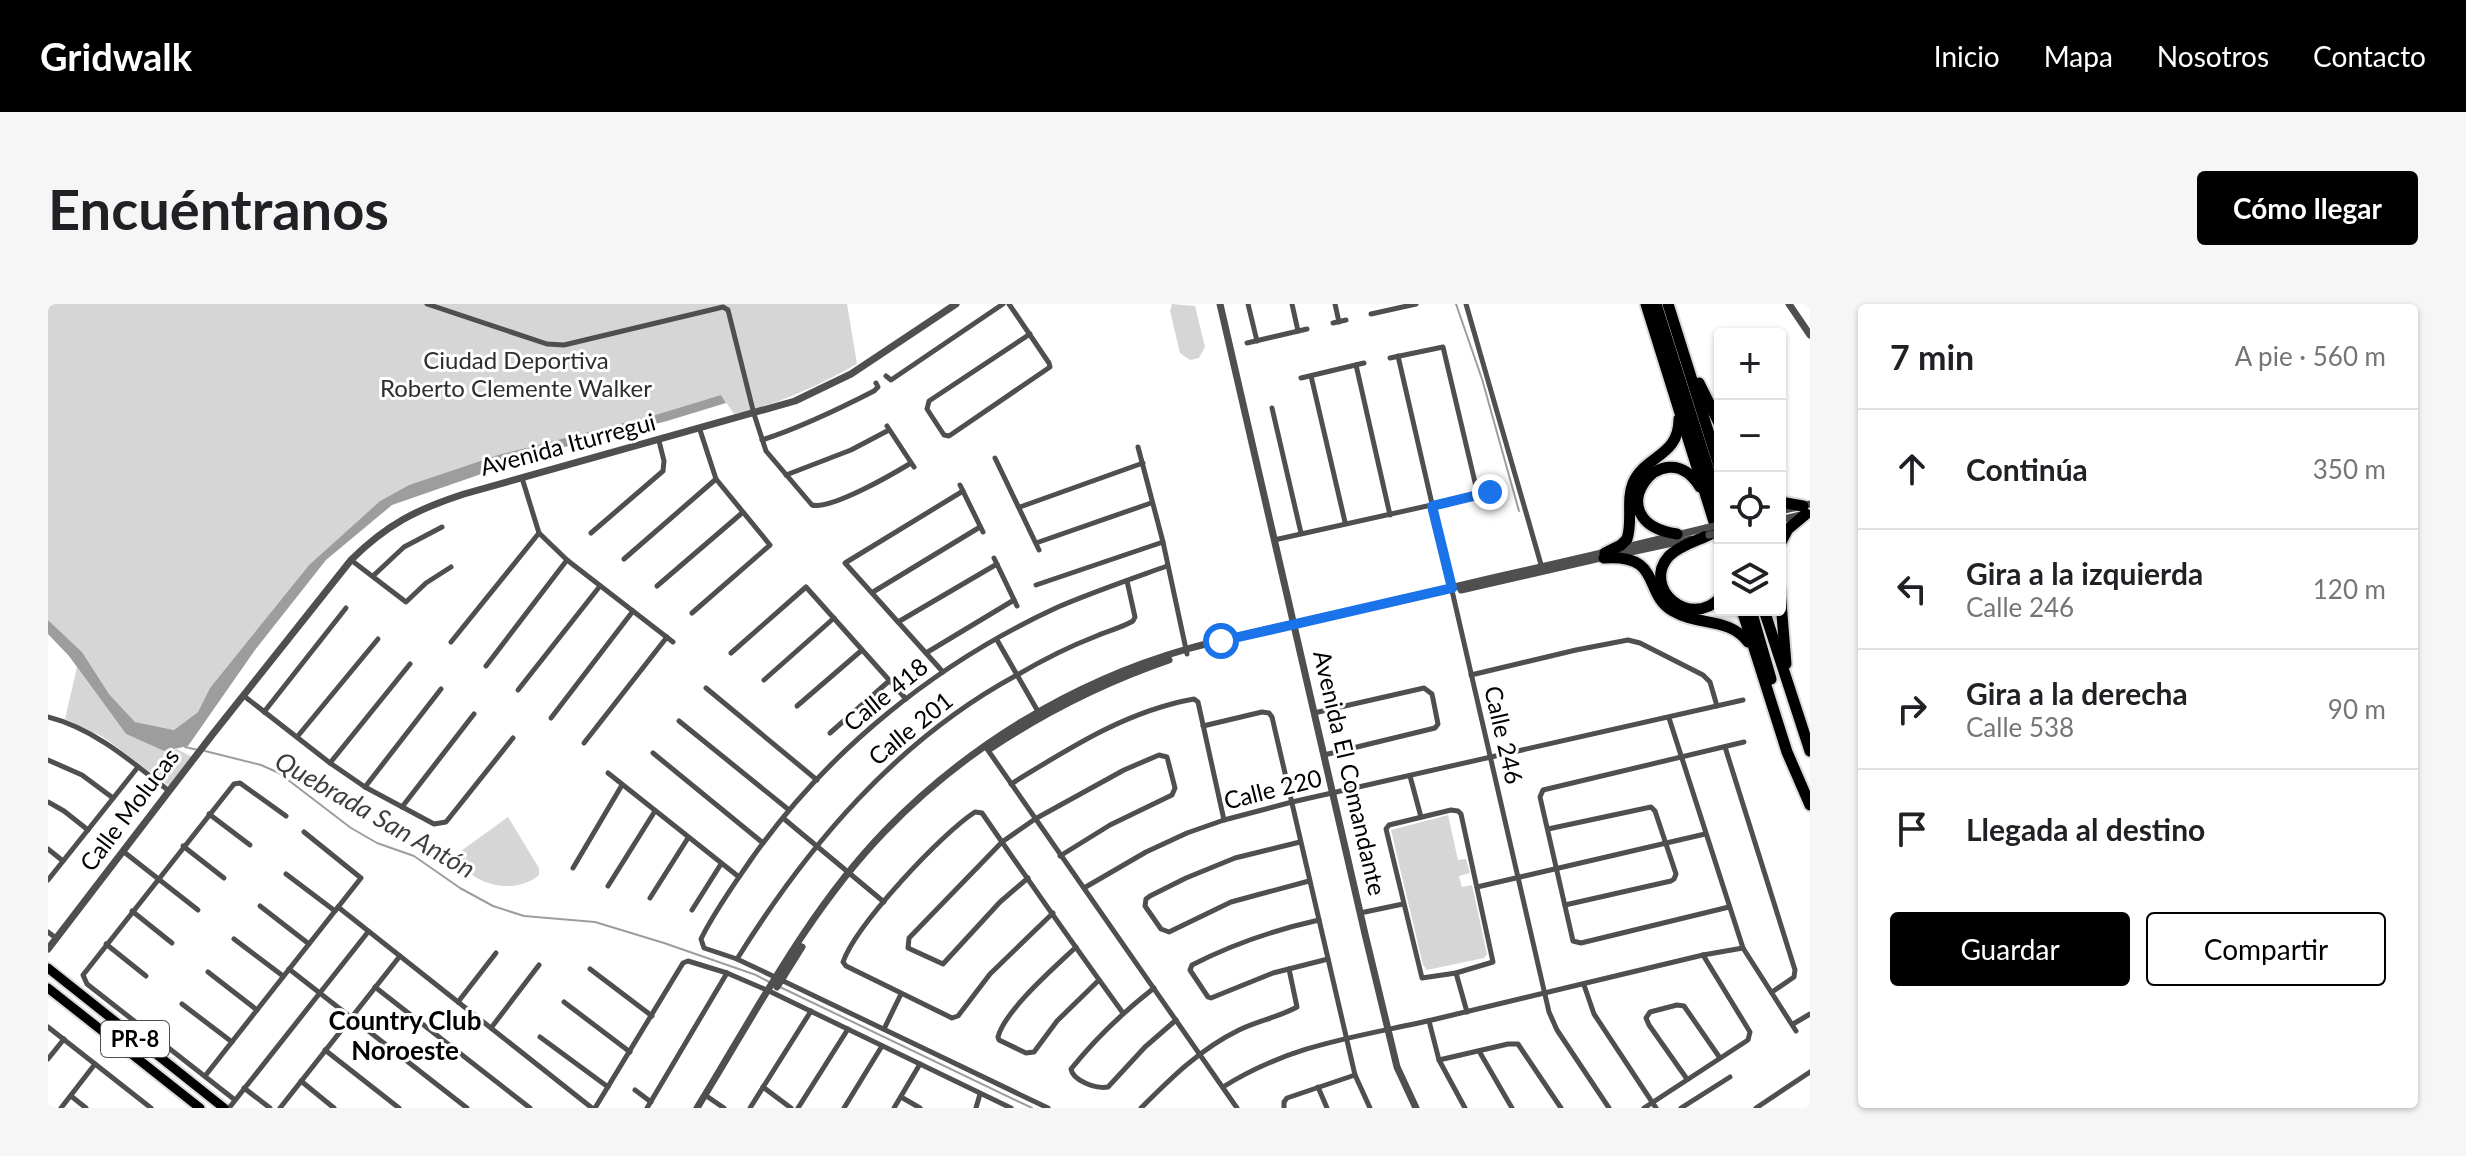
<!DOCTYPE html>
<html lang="es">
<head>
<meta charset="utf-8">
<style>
	body { margin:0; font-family:Lato,sans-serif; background:#f6f6f6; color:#202124 }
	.controls { position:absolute; right:24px; top:24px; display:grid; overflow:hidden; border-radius:8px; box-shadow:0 2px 6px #0004 }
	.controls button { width:72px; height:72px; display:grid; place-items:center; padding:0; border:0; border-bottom:2px solid #e0e0e0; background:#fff; color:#202124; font:40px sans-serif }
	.stop { position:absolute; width:24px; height:24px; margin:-18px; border:6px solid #1a73e8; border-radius:50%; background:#fff }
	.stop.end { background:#1a73e8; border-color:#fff; box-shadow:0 2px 8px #0008 }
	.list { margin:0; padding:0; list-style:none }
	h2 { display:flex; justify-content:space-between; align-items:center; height:104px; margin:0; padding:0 32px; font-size:34px }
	h2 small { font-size:26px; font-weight:400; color:#757577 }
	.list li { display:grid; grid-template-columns:52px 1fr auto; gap:24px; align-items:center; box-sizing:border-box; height:120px; padding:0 32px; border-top:2px solid #e0e0e0 }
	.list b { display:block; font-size:30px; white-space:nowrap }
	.list p { margin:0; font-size:26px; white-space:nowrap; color:#757577 }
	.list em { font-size:26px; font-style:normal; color:#757577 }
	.actions { display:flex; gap:16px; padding:24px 32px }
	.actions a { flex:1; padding:18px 0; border:2px solid #000; border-radius:8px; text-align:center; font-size:28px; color:#000 }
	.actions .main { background:#000; color:#fff }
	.icon { flex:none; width:44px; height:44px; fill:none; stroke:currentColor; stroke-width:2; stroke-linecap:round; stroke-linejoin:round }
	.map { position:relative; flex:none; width:1762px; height:804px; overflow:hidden; border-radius:8px }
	header { display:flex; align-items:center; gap:48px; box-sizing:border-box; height:112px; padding:0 40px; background:#000; color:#fff }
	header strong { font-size:38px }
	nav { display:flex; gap:44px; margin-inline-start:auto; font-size:28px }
	.intro { display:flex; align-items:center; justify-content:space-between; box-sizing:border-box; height:192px; padding:0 48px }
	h1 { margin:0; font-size:56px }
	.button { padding:20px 36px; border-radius:8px; background:#000; color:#fff; font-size:28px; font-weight:700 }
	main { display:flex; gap:48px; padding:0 48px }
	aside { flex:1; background:#fff; border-radius:8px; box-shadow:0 2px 6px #0004 }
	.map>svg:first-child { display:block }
	.green { fill:#d6d6d6 }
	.water { fill:#9d9d9d }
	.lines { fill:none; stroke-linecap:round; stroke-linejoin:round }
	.stream { stroke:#9d9d9d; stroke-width:2 }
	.primary-casing { stroke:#dbdbdb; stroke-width:13 }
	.motorway-casing { stroke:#dbdbdb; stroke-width:15 }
	.minor { stroke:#4f4f4f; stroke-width:5 }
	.tertiary { stroke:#4f4f4f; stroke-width:7 }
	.primary { stroke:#000; stroke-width:9 }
	.motorway { stroke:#000; stroke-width:11 }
	.tertiary-bridge { stroke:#4f4f4f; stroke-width:7 }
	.route { stroke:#1a73e8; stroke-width:10 }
	.labels { text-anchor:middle; stroke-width:6; stroke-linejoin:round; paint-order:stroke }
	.shield { fill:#fff; stroke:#4c4c4c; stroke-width:2 }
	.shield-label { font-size:22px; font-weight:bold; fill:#000 }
	.park-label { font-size:24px; fill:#2d2d2d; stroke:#fff }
	.street-label { font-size:24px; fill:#000; stroke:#fff }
	.water-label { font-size:26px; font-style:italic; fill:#3e3e3e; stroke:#fff }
	.neighbourhood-label { font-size:26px; font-weight:bold; fill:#000; stroke:#fff }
</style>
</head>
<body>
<header>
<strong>Gridwalk</strong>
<nav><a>Inicio</a><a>Mapa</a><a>Nosotros</a><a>Contacto</a></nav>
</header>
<div class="intro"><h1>Encuéntranos</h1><a class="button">Cómo llegar</a></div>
<main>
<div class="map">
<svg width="1762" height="804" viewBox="0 0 1762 804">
	<rect width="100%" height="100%" fill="#fff"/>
	<g class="green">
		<path d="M0,0H799L809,60C769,82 730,101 686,110L673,91L607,111L450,151L361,181L332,197L261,261L162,384L150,408L126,426L87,418L61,390L34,348L0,316Z"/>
		<polygon points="1124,0 1147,2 1157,43 1151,54 1142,56 1132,49 1122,7"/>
		<polygon points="29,363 78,430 116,447 129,445 144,453 121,482 55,433 17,415"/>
		<polygon points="1400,511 1410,556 1418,555 1422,569 1411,572 1414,583 1424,581 1439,650 1436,654 1379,666 1375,661 1343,526"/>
		<path d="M460,513L491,564V571C465,593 422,580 406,552Z"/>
	</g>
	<polygon class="water" points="673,91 678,99 619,117 497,148 344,201 278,256 207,346 140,442 116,447 78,430 21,352 0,330 0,316 34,348 61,390 87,418 126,426 150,408 162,384 261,261 332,197 361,181 450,151 607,111"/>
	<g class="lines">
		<g class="stream">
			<polyline points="1408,0 1434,75 1471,207"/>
			<polyline points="137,443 150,446"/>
			<polyline points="157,447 213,461 231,469 303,524 329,539 366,552 412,584 445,602 476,612 547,618 616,639 708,671 723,679"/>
			<polyline points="732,683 984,804"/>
		</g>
		<defs>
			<g id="primary">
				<polyline points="0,664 176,804"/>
				<polyline points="0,684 152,804"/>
			</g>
			<g id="motorway">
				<polyline points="1598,0 1672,237"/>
				<polyline points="1608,0 1672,202"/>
				<polyline points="1620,0 1672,165"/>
				<polyline points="1651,79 1672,121"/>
				<polyline points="1732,198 1755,202"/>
				<path d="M1629,230C1546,218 1615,123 1652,183"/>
				<path d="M1661,231C1648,237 1631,242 1621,252C1593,283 1641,326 1672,294"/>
				<polyline points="1732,240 1740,225 1758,210"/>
				<path d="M1557,249L1573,241L1579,235C1585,217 1578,196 1585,179C1597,151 1631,153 1631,115"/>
				<path d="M1556,254C1615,250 1594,289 1625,307C1650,322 1681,313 1700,338"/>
				<polyline points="1732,286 1738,360"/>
				<polyline points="1694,306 1739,448 1762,501"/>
				<polyline points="1703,306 1723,375"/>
				<polyline points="1716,306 1762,447"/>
			</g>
		</defs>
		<use href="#primary" class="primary-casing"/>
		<use href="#motorway" class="motorway-casing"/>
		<g class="minor">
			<path d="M379,0L499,40L516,41L675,3L680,6L706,110L718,147L764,201C783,206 845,170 863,159"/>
			<polyline points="961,0 1001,59 1002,63 901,132 896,131 879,105 881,97 982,30"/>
			<polyline points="1200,0 1209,37"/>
			<polyline points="1244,0 1250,27"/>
			<polyline points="1287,0 1291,18"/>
			<polyline points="1418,0 1494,264"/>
			<polyline points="1323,10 1368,0"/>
			<polyline points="1285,19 1298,16"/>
			<polyline points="1199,39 1259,25"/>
			<polyline points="1350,52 1501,708 1509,726 1561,804"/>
			<polyline points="1342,54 1395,43 1430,191"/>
			<polyline points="1308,61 1342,211"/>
			<polyline points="838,72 843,76 955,0"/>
			<polyline points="1263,72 1297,218"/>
			<polyline points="1253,74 1316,59"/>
			<polyline points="1224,104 1253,229"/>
			<polyline points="839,122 866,163"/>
			<path d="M714,136C754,123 789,106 826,87L830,83L828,79"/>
			<polyline points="1090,143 1115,238 1139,350"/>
			<polyline points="947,154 991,246"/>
			<polyline points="738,171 803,146 841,126"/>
			<polyline points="474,174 491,229 519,256 625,338"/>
			<polyline points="912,181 935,228"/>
			<polyline points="972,203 1095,159"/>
			<polyline points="543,229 615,167 616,157 611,137"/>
			<polyline points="1226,236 1442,188"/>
			<polyline points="988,239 1103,199"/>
			<polyline points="946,254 969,302"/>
			<polyline points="576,255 668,175"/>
			<polyline points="303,256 358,298 378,279 403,263"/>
			<polyline points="325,272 356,243 394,223"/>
			<polyline points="988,281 1115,238"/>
			<polyline points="609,282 694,209"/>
			<polyline points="825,288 932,223"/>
			<polyline points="644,309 722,241 668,175 652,126"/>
			<polyline points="850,318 949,260"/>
			<polyline points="949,336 992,411"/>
			<polyline points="403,338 491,229"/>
			<polyline points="683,349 758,283 858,395"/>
			<polyline points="878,349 966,296"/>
			<polyline points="438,362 519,256"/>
			<polyline points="895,368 797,259 915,187"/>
			<polyline points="1423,371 1528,346 1580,336 1592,339 1655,371 1662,378 1669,402"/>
			<polyline points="716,376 786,314"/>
			<polyline points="658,384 769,476"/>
			<polyline points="470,386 552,282"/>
			<polyline points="196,392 282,459 317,483 386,520 398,518 465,434"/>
			<polyline points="749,402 814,346"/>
			<polyline points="216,408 298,304"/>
			<polyline points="1266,409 1376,384 1384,390 1390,420 1387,424 1276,451"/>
			<path d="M0,413C47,425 84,458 121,487"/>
			<polyline points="503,414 585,307"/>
			<polyline points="1621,414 1695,644 1748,727"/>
			<polyline points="631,417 741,506"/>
			<polyline points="1155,422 1214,408 1221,409 1224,413 1307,771 1322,804"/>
			<polyline points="782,429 841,377"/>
			<polyline points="249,433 330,335"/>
			<polyline points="536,439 619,333"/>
			<polyline points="937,442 1189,804"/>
			<polyline points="1677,443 1747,666 1746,673 1724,688"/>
			<polyline points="605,449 715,539"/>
			<polyline points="0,456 34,471 65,494"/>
			<polyline points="282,459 362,360"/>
			<polyline points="560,469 691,573"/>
			<polyline points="1362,472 1373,513"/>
			<path d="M963,480C1020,445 1078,407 1146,395L1150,398L1176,516"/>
			<polyline points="317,483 393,385"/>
			<polyline points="0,498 16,507 40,526"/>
			<polyline points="354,503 426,410"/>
			<polygon points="1403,506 1410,507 1413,510 1445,658 1408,669 1374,674 1338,525 1341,521"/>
			<polyline points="161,510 202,541"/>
			<polyline points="735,514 836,598"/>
			<polyline points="1500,525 1603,503 1607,507 1628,570 1626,575 1623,577 1517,601"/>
			<polyline points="1252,538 1187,554 1138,574 1102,592 1098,595 1097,602 1113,625 1121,628 1183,598 1261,577"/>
			<polyline points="135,542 176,574"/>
			<polyline points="0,545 15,557"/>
			<polyline points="76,548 150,606"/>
			<polyline points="525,564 574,481"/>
			<polyline points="238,570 287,607"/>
			<polyline points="980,574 952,598 895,660 860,644 861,634 954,538 987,515 1076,466 1111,451 1119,453 1127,484 1124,491 1062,521 1012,552"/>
			<polyline points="0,576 90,463"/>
			<polyline points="560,582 607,507"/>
			<polyline points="1429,583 1657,530"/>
			<polyline points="1036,584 1098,548 1139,529 1176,516 1244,498 1695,396"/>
			<polyline points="602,594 640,534"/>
			<polyline points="212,602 261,640"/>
			<polyline points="290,603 544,804"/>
			<polyline points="1681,603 1533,639 1525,637 1492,493 1495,486 1696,438"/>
			<polyline points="644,606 673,560"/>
			<polyline points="84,607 124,639"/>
			<path d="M1005,609L942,670L910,712L904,714L798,662L795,658C808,621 893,530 927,508L934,509C980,576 1027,643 1075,709"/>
			<polyline points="1312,609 1355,600"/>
			<path d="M1271,616C1226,626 1185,640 1144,661L1142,666L1160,693L1163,694L1225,669L1280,655"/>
			<polyline points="0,628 8,634"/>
			<polyline points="186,635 235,672"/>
			<polyline points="58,640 98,672"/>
			<path d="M1028,643C1007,663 957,706 950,733L951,736L978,749L986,748L1009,717L1051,676"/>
			<path d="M689,655C760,541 849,436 969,371C993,357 1020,343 1046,333C1059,327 1073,324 1085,317L1087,313L1079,277"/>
			<polyline points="241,665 419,804"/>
			<polyline points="542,665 604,712"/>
			<polyline points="160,668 209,706"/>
			<polyline points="1408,669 1419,708"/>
			<polyline points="1536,681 1546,710 1608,804"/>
			<polyline points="327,683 482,804"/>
			<path d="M1106,684C1074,709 1048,734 1023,765C1025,777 1048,785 1060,783L1097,743L1128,716"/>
			<polyline points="410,698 448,649"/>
			<polyline points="516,698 582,748"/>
			<polyline points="134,700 184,738"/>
			<polyline points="1381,717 1391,756 1417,804"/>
			<polyline points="1745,720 1762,710"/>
			<polyline points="0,723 103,804"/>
			<polyline points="443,724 491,661"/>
			<polyline points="836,725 853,690"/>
			<polyline points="492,733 560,783"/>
			<polyline points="277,746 351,804"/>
			<polyline points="1431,747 1464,804"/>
			<polyline points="0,755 16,735"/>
			<polyline points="1391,756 1460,740 1470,740 1513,804"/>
			<polyline points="157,772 313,574 256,528"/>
			<polyline points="1639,775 1601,721 1598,714 1602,708 1629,701 1636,702 1672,754"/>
			<polyline points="253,777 286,804"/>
			<polyline points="715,783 743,804"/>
			<path d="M1175,783C1245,739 1311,733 1388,715C1477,694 1566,673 1655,651L1695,644"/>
			<polyline points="1270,783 1279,804"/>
			<polyline points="196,784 222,804"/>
			<polyline points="587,786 603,798"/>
			<polyline points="657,791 676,804"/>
			<polyline points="23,792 38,804"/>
			<polyline points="853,793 872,804"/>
			<polyline points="187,796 39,680 35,671 186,480 192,479 238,512"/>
			<polyline points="13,804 47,760"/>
			<polyline points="181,804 320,628"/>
			<polyline points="232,804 352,652"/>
			<polyline points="547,804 635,659 640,657 679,669 721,687 963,804"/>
			<polyline points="599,804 679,669"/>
			<polyline points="702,804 763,707"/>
			<polyline points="750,804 800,725"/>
			<polyline points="796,804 834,742"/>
			<polyline points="846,804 872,760"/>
			<polyline points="928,804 932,790"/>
			<path d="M1000,804L729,674L689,655L656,644L653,635C666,608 685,582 702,557C779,447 888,359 1010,303C1045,288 1083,275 1119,262"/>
			<path d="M1093,804C1123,774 1152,745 1191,726C1209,717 1231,713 1249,703L1241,665"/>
			<polyline points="1236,804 1236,798 1239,794 1307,771"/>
			<polyline points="1596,804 1700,736 1702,728 1655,651"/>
			<polyline points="1633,804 1682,773"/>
			<polyline points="1708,804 1762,768"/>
		</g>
		<g class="tertiary">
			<polyline points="1172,0 1317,630 1349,763 1368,804"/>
			<polyline points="1741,0 1762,31"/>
			<polyline points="1732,207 1762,200"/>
			<polyline points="1732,216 1753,211"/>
			<polyline points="1570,245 1658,224"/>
			<polyline points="1569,251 1643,235"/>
			<polyline points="1413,286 1557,253"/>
			<path d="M943,444C999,407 1057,378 1121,356"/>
			<path d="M0,645L164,431L303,256C338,221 369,205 416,190L747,97L803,70L908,0"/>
			<polyline points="729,683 754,643"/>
			<path d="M649,804C707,710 759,608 836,528C918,443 1024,378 1139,345C1193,330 1249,319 1304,307C1389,287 1473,267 1558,248"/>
		</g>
		<use href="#primary" class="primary"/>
		<use href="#motorway" class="motorway"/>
		<g class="tertiary-bridge">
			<polyline points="1658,224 1672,221"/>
			<polyline points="1661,231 1672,229"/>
		</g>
	</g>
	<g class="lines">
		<polyline class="route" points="1173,337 1404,284 1384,202 1442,188"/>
	</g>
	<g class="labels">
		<rect class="shield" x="53" y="717" width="68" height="36" rx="6"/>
		<g class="shield-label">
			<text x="87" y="743">PR-8</text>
		</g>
		<g class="park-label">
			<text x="468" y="65">Ciudad Deportiva<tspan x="468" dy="28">Roberto Clemente Walker</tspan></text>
		</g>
		<g class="street-label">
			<text transform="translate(520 141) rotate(-15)" y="8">Avenida Iturregui</text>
			<text transform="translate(838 391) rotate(-39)" y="8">Calle 418</text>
			<text transform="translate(863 425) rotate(-39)" y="8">Calle 201</text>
			<text transform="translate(1455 431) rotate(77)" y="8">Calle 246</text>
			<text transform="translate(1301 469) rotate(77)" y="8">Avenida El Comandante</text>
			<text transform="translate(1225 486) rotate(-14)" y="8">Calle 220</text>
			<text transform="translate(82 506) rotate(-53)" y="8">Calle Molucas</text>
		</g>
		<g class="water-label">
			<text transform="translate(327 511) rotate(30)" y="9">Quebrada San Antón</text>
		</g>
		<g class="neighbourhood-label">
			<text x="357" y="726">Country Club<tspan x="357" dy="30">Noroeste</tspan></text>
		</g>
	</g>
</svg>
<div class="controls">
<button>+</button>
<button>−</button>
<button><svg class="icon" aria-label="locate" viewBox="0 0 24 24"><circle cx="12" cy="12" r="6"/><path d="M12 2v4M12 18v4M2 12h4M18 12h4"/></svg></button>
<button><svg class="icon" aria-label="layers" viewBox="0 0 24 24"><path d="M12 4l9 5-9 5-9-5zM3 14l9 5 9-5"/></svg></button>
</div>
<div class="stop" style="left:1173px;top:337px"></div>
<div class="stop end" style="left:1442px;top:188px"></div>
</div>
<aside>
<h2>7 min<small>A pie · 560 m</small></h2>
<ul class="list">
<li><svg class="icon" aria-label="ahead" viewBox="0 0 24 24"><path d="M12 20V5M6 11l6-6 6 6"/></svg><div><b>Continúa</b></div><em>350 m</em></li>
<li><svg class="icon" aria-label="left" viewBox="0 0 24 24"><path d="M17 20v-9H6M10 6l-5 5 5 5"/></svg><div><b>Gira a la izquierda</b><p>Calle 246</p></div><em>120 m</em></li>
<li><svg class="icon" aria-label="right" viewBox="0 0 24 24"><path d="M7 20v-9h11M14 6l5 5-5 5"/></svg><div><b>Gira a la derecha</b><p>Calle 538</p></div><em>90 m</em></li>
<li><svg class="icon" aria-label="arrive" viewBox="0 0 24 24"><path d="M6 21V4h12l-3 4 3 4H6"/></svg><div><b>Llegada al destino</b></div></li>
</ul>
<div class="actions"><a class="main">Guardar</a><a>Compartir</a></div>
</aside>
</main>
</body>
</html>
